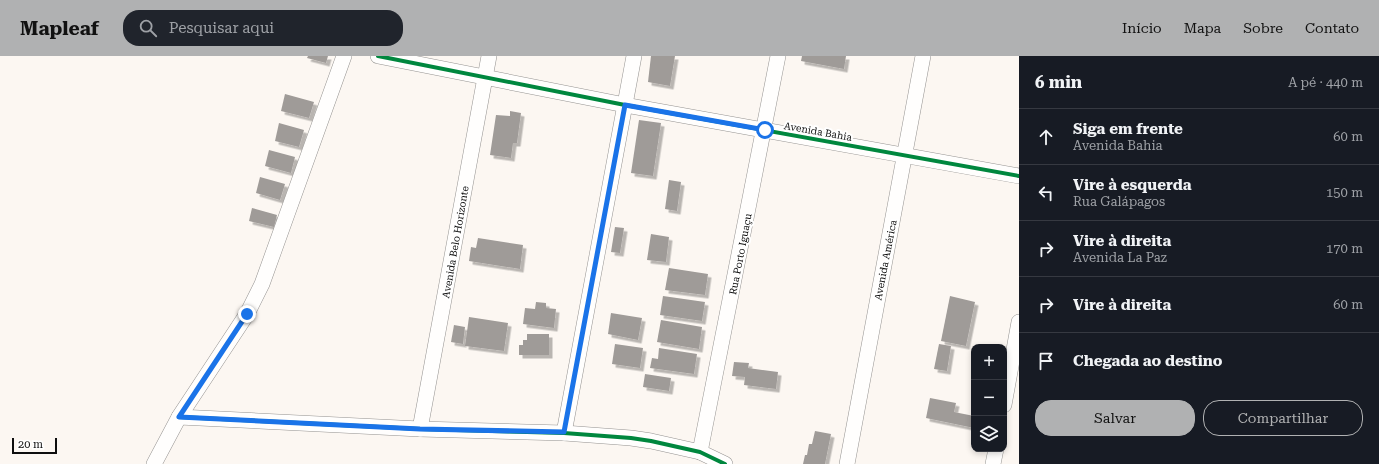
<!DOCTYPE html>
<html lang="pt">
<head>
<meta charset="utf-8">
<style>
	body { margin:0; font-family:"Roboto Serif",serif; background:#20242c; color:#f1f3f6 }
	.controls { position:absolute; right:12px; bottom:12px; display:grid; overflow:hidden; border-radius:8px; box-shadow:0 2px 6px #0003 }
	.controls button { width:36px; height:36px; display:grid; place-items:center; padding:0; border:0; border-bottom:1px solid #363941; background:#171b24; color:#f1f3f6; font:20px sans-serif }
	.scale { position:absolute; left:12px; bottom:10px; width:45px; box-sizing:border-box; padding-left:4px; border:2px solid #0e0e0e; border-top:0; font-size:11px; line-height:14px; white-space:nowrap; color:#0e0e0e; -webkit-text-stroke:3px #fff; paint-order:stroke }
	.stop { position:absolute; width:12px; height:12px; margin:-9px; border:3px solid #1a73e8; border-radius:50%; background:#fff }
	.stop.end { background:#1a73e8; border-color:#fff; box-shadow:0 1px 4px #0008 }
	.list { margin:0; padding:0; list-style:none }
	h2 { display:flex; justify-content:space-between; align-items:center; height:52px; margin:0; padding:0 16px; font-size:17px }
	h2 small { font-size:13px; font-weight:400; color:#9ea1a6 }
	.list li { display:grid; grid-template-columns:26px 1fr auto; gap:12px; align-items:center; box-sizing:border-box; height:56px; padding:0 16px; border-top:1px solid #363941 }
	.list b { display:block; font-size:15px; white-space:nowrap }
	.list p { margin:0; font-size:13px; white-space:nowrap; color:#9ea1a6 }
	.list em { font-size:13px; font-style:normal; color:#9ea1a6 }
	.actions { display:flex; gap:8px; padding:12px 16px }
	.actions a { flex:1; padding:9px 0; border:1px solid #b0b1b2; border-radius:16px; text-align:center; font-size:14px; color:#b0b1b2 }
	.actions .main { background:#b0b1b2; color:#111 }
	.icon { flex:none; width:22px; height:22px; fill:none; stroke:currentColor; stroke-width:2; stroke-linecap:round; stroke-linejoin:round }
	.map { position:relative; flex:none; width:1019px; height:408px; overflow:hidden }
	header { display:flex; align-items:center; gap:24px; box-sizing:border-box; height:56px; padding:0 20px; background:#b0b1b2; color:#111 }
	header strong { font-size:19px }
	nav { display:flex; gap:22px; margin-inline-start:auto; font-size:14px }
	.search { width:280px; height:36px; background:#20242c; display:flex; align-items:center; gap:10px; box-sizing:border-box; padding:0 14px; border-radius:16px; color:#9ea1a6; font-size:15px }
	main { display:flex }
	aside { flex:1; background:#171b24 }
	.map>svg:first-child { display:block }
	.building { fill:#9f9b98; filter:url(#shadow) }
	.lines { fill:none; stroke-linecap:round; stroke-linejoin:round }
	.street-casing { stroke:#959391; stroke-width:16 }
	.street { stroke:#fffefd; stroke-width:15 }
	.cycleway-casing { stroke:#fff; stroke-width:6 }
	.cycleway { stroke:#00873e; stroke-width:4 }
	.route { stroke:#1a73e8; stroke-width:5 }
	.labels { text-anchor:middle; stroke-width:4; stroke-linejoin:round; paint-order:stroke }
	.street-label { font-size:10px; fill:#0e0e0e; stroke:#fff }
</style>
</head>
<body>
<header>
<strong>Mapleaf</strong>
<div class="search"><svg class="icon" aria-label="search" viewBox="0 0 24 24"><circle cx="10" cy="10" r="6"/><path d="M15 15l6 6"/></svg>Pesquisar aqui</div>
<nav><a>Início</a><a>Mapa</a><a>Sobre</a><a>Contato</a></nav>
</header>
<main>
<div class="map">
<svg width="1019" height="408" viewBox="0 0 1019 408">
	<defs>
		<filter id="shadow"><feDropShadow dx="3.5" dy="3.5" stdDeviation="0" flood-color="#0004"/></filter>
	</defs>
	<rect width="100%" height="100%" fill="#fcf7f2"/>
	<g class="building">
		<polygon points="308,0 328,0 326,7 307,2"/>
		<polygon points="651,0 675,0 670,30 648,26"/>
		<polygon points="802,0 846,0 844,13 801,5"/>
		<polygon points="285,38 314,46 309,62 281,55"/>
		<polygon points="510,55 521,57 517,87 513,87 511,102 490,99 496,59 510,60"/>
		<polygon points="639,64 661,67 653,120 631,117"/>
		<polygon points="279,67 304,74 299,91 275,85"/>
		<polygon points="269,94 295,101 291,117 265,110"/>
		<polygon points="260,121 285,128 280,144 256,137"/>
		<polygon points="669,124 681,126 677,155 665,153"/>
		<polygon points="252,152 277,159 274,171 249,165"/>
		<polygon points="615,171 624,172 620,197 611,196"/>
		<polygon points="651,178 669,181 666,206 647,204"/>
		<polygon points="478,182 523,189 520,213 469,205 471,191 476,192"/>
		<polygon points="669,212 708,218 705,239 665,234"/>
		<polygon points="663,240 705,246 702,265 660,259"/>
		<polygon points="950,240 975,246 966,290 941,285"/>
		<polygon points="536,246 546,247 546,252 556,253 554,272 523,268 525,252 535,253"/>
		<polygon points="611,257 642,262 638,284 608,278"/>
		<polygon points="469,261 508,267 504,295 465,290"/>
		<polygon points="661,264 702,271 699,293 657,286"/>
		<polygon points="454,269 465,271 463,288 451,286"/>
		<polygon points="527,278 549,278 549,299 519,299 519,289 523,289 523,284 527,284"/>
		<polygon points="615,288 643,292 640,312 612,308"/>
		<polygon points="939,288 951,290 947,315 934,313"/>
		<polygon points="659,292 697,298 694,318 650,312 652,302 658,303"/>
		<polygon points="734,306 749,307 748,312 778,316 776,333 744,329 745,321 732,320"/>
		<polygon points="645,318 671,322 669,335 643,331"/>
		<polygon points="930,342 956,347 954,356 974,360 974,372 926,362"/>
		<polygon points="815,375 831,378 825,408 803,408 805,399 807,399 809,388 812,388"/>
	</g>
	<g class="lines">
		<defs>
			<g id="street">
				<polyline points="378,0 625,49 1019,120"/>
				<polyline points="1004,349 1019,266"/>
				<polyline points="179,361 420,373 564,377 631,382 651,385 700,396 725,408"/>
				<polyline points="420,373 489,0"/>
				<polyline points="564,377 634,0"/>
				<polyline points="700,396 778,0"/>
				<polyline points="154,408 179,361 247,258 262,228 344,0"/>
				<polyline points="847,408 923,0"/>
				<polyline points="993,408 996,393"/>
			</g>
		</defs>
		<use href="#street" class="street-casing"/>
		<use href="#street" class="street"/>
		<defs>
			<g id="cycleway">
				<polyline points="378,0 625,49 1019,120"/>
				<polyline points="179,361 420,373 564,377 631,382 651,385 700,396 725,408"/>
			</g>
		</defs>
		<use href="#cycleway" class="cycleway-casing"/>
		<use href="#cycleway" class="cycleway"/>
	</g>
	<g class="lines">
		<polyline class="route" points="247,258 179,361 420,373 564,376 625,49 765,74"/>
	</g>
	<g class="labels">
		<g class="street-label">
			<text transform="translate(818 75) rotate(10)" y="4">Avenida Bahia</text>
			<text transform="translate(455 186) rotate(-80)" y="4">Avenida Belo Horizonte</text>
			<text transform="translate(740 198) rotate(-79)" y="4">Rua Porto Iguaçu</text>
			<text transform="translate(885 204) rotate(-79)" y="4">Avenida América</text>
		</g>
	</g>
</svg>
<div class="controls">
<button>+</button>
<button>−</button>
<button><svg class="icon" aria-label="layers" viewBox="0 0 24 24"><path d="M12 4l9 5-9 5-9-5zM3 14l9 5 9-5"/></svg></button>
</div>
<div class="scale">20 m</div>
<div class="stop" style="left:765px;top:74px"></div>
<div class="stop end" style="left:247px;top:258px"></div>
</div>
<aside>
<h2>6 min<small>A pé · 440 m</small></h2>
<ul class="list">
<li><svg class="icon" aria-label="ahead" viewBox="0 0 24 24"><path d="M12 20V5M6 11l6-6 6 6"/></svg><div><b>Siga em frente</b><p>Avenida Bahia</p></div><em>60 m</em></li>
<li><svg class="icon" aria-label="left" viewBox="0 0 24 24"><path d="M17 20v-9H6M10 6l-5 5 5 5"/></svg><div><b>Vire à esquerda</b><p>Rua Galápagos</p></div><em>150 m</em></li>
<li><svg class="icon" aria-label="right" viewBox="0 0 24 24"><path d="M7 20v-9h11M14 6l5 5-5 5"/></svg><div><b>Vire à direita</b><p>Avenida La Paz</p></div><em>170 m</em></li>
<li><svg class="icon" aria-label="right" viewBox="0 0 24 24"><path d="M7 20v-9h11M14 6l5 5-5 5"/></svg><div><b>Vire à direita</b></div><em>60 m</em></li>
<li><svg class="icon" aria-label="arrive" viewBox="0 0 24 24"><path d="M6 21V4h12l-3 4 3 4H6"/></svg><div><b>Chegada ao destino</b></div></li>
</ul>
<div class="actions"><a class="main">Salvar</a><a>Compartilhar</a></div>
</aside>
</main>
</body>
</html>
